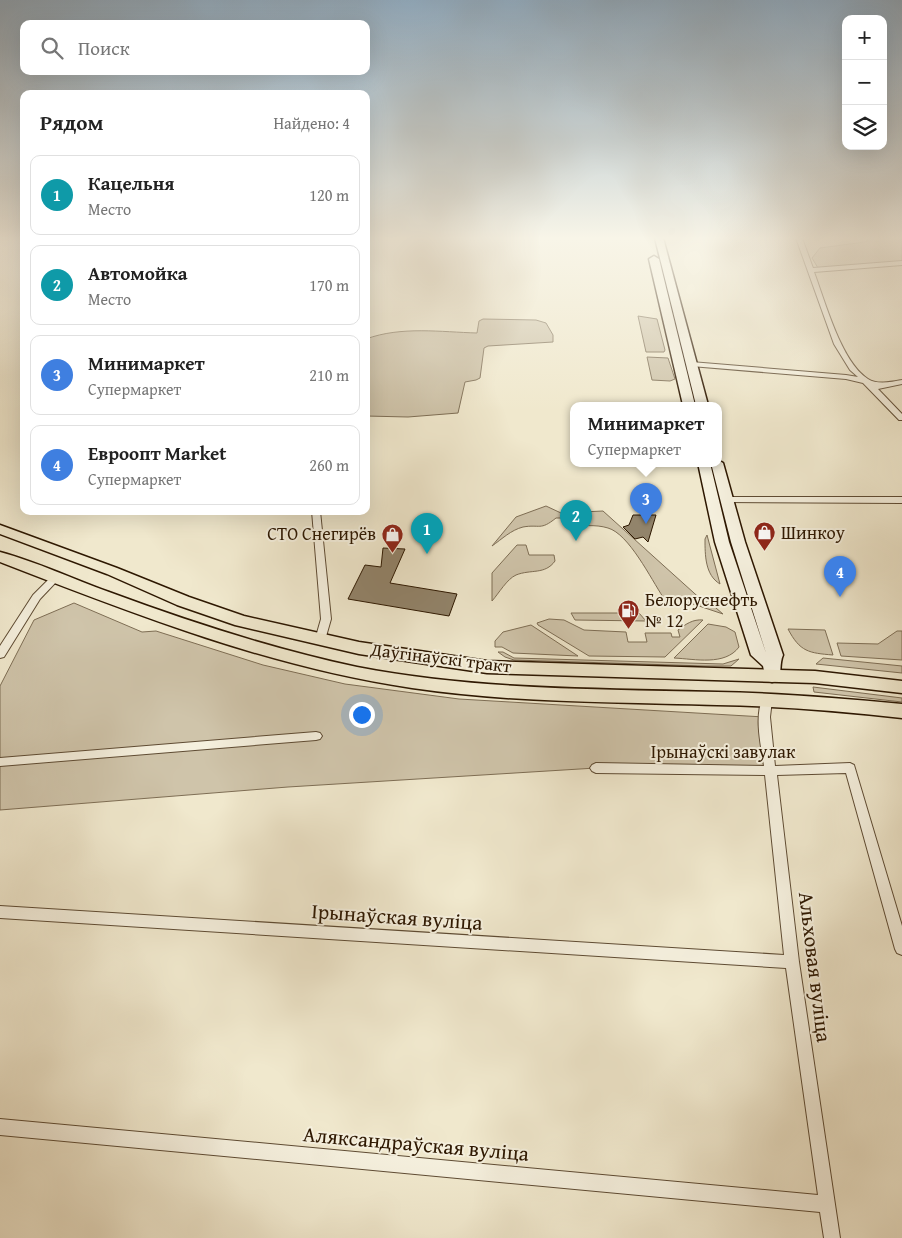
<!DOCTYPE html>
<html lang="ru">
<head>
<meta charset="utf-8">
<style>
	body { margin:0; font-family:"Gentium Book Plus",serif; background:#f2f2f2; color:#222 }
	.controls { position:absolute; right:15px; top:15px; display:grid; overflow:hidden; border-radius:10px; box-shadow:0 5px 20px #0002 }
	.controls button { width:45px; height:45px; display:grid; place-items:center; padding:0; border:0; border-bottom:1px solid #e0e0e0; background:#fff; color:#222; font:25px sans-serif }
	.you { position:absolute; left:361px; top:714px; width:18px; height:18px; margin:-12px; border:4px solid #fff; border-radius:50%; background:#1a73e8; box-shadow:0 0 0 8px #1a73e833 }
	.badge { display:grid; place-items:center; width:32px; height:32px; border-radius:50%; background:#b45309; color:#fff; font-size:16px; font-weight:700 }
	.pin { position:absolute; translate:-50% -41px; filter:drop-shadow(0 1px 2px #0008) }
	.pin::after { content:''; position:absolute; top:26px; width:18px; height:15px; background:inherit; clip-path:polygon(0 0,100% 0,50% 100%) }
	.popup { position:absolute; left:570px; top:402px; width:152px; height:65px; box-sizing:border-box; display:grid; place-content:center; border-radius:10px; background:#fff; filter:drop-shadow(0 1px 4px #0005); font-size:16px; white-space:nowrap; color:#767676 }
	.popup b { font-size:19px; color:#222 }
	.popup::after { content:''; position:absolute; left:50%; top:100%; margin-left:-10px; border:10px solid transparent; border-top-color:#fff }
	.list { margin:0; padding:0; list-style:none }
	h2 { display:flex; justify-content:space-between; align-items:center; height:65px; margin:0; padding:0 20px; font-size:21px }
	h2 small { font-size:16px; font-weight:400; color:#767676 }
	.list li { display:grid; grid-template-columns:32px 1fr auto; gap:15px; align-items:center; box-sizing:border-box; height:80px; margin:0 10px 10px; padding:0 10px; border:1px solid #e0e0e0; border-radius:10px }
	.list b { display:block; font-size:19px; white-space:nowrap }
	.list p { margin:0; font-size:16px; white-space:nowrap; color:#767676 }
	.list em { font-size:16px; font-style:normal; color:#767676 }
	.icon { flex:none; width:28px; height:28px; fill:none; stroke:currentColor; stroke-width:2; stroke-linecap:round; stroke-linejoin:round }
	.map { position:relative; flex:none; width:902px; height:1238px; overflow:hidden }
	.search { position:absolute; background:#fff; box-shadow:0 5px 20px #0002; left:20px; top:20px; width:350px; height:55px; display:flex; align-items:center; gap:12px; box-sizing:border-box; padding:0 18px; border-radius:10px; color:#767676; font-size:19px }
	.panel { position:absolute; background:#fff; box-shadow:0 5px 20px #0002; left:20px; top:90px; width:350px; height:425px; border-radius:10px }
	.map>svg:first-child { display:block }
	.green { fill:#cfc4aa; stroke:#7e6e55 }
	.building { fill:#92846b; stroke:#2d1700 }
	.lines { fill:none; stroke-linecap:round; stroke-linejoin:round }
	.minor-casing { stroke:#5e4b33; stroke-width:2 }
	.secondary-casing { stroke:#2d1700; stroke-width:3 }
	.primary-casing { stroke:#2d1700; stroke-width:3 }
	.minor { fill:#f5f0de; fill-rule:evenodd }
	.secondary { fill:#f5f0de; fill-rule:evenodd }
	.primary { fill:#f0e8cd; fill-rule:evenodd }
	.labels { text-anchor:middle; stroke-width:4; stroke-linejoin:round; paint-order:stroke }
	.poi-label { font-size:18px; fill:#2d1700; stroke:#f5f0de; text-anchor:start }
	.street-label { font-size:18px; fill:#2d1700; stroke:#f5f0de }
	.near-street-label { font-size:21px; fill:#2d1700; stroke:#f5f0de }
</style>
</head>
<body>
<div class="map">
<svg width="902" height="1238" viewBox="0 0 902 1238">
	<rect width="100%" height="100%" fill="#f0e8cd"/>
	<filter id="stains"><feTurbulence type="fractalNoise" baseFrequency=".004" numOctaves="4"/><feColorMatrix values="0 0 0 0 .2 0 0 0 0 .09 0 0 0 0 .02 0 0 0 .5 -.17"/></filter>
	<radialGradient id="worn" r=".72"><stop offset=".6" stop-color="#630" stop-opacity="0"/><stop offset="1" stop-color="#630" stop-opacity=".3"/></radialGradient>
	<g class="green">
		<polygon points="866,238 902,238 902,262 818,268 812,258 820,248 865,242 868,240"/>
		<polygon points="638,316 657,319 665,350 664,352 646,352"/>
		<path d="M483,319L536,320L546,323L553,335V342L488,346L484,348L480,378L476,380L465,382L458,413L408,417L366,416V339C401,326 441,332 477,333L479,321Z"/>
		<polygon points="647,357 668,358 675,379 670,381 652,380"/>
		<path d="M546,506L561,513L603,511L704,602H709L723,614L672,597H663C651,579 629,534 608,528C595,524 581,526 568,527L567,518H556C540,531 540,524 523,527C511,530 502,539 492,546L516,517Z"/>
		<path d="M707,535L720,584C705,575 705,555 705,539Z"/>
		<path d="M517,545H526L529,555H554L555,561C545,575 531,569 516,575C507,579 499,593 492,601V573Z"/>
		<polygon points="74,603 142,632 156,631 263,665 345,684 459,699 764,717 770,771 596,768 288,787 0,810 0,686 34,620"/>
		<polygon points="571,613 639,613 646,621 575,620"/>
		<path d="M549,619L564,620L584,630L626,632L628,642H647L645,633H671L672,637H680L678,630C686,624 693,619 703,620L665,657L589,656L538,625L537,623Z"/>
		<path d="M708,624L726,627L735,632L739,647C725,666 695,659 674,658Z"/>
		<polygon points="531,625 578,656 513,653 502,647 495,647 495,641 503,632"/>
		<path d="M788,629L825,630L833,655C809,653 800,652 788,629Z"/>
		<polygon points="897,631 902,631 902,660 841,656 837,643 878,644"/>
		<polygon points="498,652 503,652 514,658 723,664 739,659 731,666 705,666 514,660 505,657"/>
		<polygon points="823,658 902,666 902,673 816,664"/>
		<polygon points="813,687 902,698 902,702 814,692"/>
	</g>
	<g class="building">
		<polygon points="633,515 656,515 648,542 643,537 635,539 623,527 629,525"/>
		<polygon points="383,548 405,549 390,583 457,594 449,616 348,599 365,565 381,567"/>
	</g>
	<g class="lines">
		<defs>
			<g id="minor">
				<path d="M796,238H802L813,268L902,261V265L814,272C825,301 841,362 868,379C877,385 891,382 902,380V384L878,389L902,414V420H899L863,383L846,379L691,366L687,364L691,362L846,375L858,377L850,370L834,344Z"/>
				<polygon points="726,497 902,497 902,503 723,502 722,500 723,498"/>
				<polygon points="312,511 320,511 331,619 325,640 320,644 315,640 321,619"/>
				<polygon points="55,575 58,576 60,578 58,580 40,599 4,657 0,658 0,646 33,595 52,576"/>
				<path d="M767,696L771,697L772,700L770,717L775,766L850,763L854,765L902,926V955L897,953L895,949L846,773L777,775L799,962L840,1238H824L820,1212L0,1135V1119L818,1195L786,968L0,918V906L784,955L765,775L596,773L592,771L590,768L592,765L596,763L764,766C761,745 754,717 763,697Z"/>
				<polygon points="316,732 320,733 322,736 320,739 316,740 0,766 0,758"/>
			</g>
			<g id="secondary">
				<polygon points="655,238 663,238 708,405 696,405"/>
				<polygon points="654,256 659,259 695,405 683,405 649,259"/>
				<path d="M718,460L723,463L745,542L783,655C779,664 782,673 778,680L772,682L766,680L763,666L751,655L715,542L698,463H710L729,542L766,653L731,542L711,463H718Z"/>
			</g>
			<g id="primary">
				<polygon points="0,525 117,568 189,597 244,616 359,642 487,661 815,671 902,681 902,693 815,683 487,673 359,654 235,625 177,605 107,574 0,534"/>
				<path d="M0,552C37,562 73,579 109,592C190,622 272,649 357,667C475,690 597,689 717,692C779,693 840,698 902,704V718C840,711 779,706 717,705C615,702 513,703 412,688C269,667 134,614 0,562Z"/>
			</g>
		</defs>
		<use href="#minor" class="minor-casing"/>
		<use href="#secondary" class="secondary-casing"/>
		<use href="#primary" class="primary-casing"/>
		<use href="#minor" class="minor"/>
		<use href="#secondary" class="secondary"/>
		<use href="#primary" class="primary"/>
	</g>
	<linearGradient id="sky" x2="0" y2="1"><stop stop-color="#91acc1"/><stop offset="0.58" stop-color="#f8f5e8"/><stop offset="1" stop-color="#f8f5e8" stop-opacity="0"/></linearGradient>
	<rect width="902" height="411" fill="url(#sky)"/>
	<defs>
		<symbol id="shop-pin" viewBox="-11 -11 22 30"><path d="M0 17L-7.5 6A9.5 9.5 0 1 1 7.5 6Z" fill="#8f2418" stroke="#f5f0de"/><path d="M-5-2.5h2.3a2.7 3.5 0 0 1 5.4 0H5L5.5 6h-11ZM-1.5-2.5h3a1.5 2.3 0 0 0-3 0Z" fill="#fff"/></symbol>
		<symbol id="fuel-pin" viewBox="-11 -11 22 30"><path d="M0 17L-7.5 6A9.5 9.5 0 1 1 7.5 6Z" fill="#8f2418" stroke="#f5f0de"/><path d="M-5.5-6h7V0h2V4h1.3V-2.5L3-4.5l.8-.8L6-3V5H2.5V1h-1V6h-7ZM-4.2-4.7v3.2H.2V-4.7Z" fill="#fff"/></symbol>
	</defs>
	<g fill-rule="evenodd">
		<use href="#shop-pin" x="752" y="520" width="25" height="34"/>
		<use href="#shop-pin" x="380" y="522" width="25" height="34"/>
		<use href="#fuel-pin" x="616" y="598" width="25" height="34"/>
	</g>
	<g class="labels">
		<g class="poi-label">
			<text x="781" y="539">Шинкоу</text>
			<text x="376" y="540" text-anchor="end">СТО Cнегирёв</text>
			<text x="645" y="606">Белоруснефть<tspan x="645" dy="21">№ 12</tspan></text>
		</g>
		<g class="street-label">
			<text transform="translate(441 658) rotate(7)" y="6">Даўгінаўскі тракт</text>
			<text x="723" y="758">Ірынаўскі завулак</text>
		</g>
		<g class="near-street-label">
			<text transform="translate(397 917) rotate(4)" y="7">Ірынаўская вуліца</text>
			<text transform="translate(815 967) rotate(83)" y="7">Альховая вуліца</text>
			<text transform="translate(416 1144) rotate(5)" y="7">Аляксандраўская вуліца</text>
		</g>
	</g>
	<rect width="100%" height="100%" filter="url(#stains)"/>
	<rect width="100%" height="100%" fill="url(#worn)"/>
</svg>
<div class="controls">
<button>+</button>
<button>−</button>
<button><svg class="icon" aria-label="layers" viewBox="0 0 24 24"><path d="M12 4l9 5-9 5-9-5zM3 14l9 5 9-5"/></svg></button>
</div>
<div class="you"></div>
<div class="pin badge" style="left:427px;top:554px;background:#0f9aa8">1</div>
<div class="pin badge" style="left:576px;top:541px;background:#0f9aa8">2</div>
<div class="pin badge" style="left:646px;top:524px;background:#3f7fe0">3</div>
<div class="popup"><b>Минимаркет</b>Супермаркет</div>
<div class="pin badge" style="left:840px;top:597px;background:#3f7fe0">4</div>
<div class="search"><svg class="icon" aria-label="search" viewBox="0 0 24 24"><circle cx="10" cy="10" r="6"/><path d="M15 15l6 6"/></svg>Поиск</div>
<section class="panel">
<h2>Рядом<small>Найдено: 4</small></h2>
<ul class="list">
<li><span class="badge" style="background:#0f9aa8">1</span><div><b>Кацельня</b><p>Место</p></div><em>120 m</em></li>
<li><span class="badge" style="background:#0f9aa8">2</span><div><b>Автомойка</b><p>Место</p></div><em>170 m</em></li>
<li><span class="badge" style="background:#3f7fe0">3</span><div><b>Минимаркет</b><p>Супермаркет</p></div><em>210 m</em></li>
<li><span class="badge" style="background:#3f7fe0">4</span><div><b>Евроопт Market</b><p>Супермаркет</p></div><em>260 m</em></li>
</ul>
</section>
</div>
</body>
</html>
